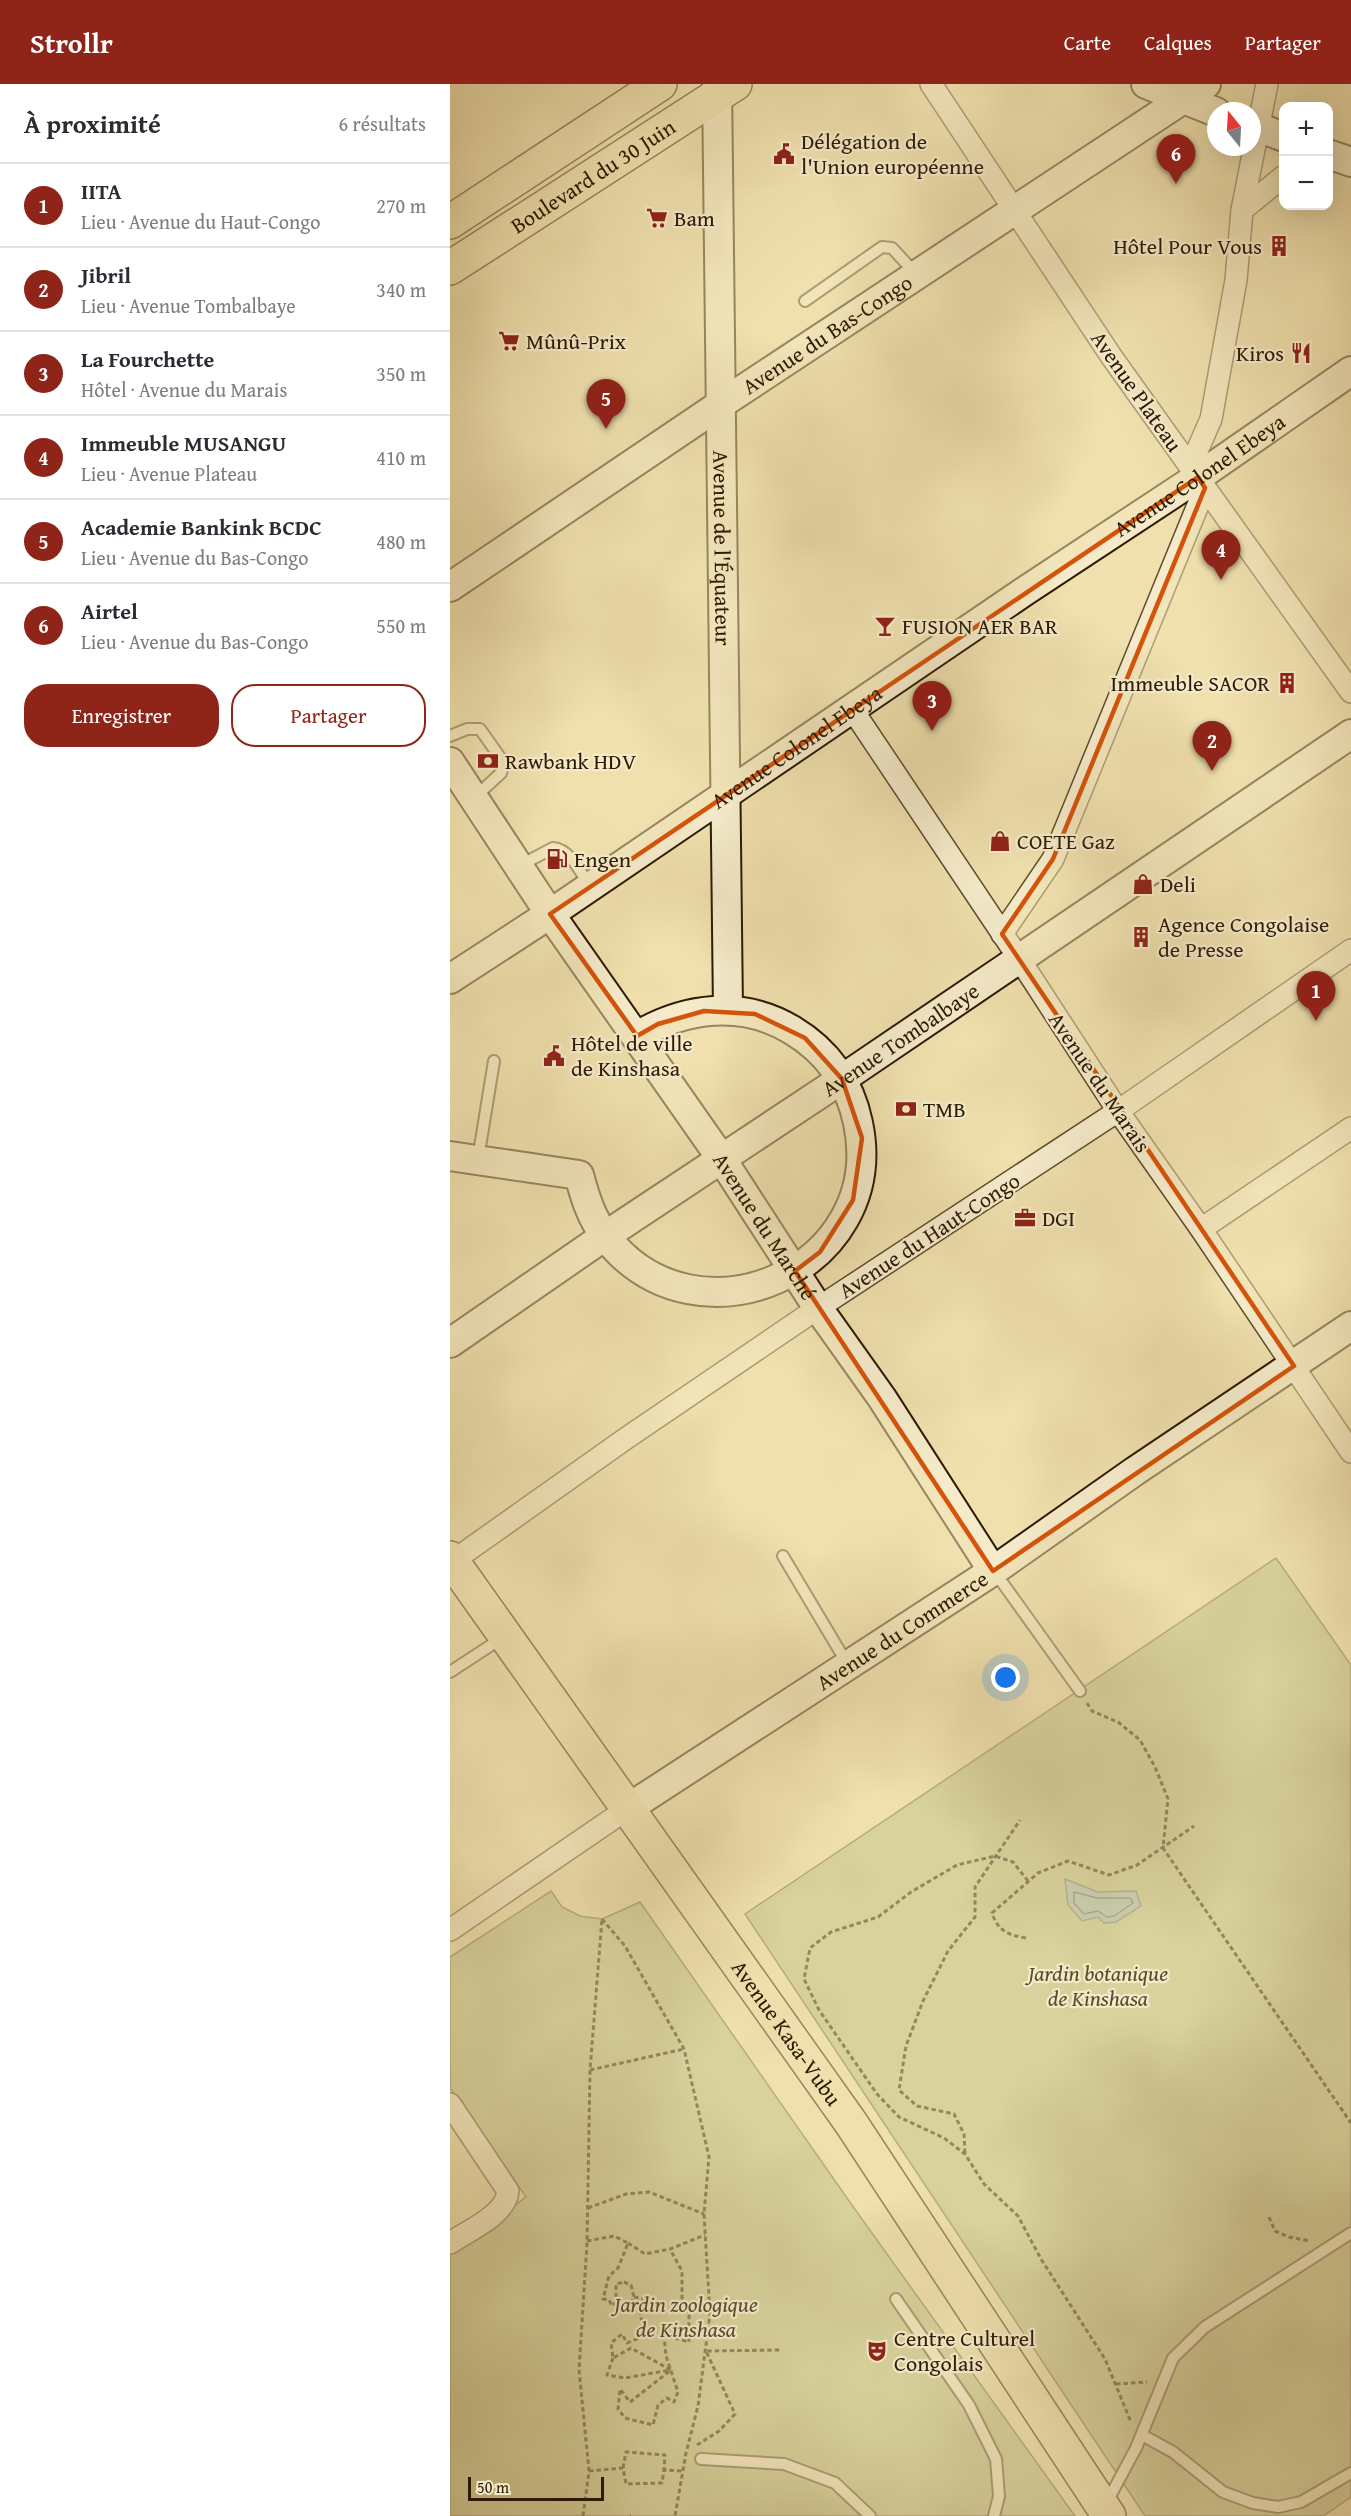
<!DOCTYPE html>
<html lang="fr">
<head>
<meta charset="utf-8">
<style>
	body { margin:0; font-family:"Gentium Book Plus",serif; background:#f2f2f3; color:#2b2b33 }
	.controls { position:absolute; right:18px; top:18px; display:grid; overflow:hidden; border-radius:12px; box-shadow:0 6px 24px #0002 }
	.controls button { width:54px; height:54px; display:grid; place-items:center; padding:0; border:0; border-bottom:2px solid #e1e1e2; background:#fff; color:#2b2b33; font:30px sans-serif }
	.compass { position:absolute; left:757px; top:18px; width:54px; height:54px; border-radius:50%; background:#fff; box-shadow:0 6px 24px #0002; rotate:342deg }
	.scale { position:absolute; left:18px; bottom:15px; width:136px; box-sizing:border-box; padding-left:6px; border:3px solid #2d1a03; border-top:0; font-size:16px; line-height:21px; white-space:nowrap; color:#2d1a03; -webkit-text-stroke:4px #f5ebca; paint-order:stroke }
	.you { position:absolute; left:556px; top:1594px; width:21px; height:21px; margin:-15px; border:4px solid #fff; border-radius:50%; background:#1a73e8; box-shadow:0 0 0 9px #1a73e833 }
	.badge { display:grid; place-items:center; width:39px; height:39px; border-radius:50%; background:#8f2418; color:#fff; font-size:20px; font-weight:700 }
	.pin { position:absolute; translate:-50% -50px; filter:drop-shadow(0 2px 3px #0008) }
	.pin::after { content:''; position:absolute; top:32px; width:21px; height:18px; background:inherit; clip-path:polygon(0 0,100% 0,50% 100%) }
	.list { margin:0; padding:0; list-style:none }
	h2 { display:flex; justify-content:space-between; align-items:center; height:78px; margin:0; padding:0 24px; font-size:26px }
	h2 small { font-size:20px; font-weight:400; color:#7c7c81 }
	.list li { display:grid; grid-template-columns:39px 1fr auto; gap:18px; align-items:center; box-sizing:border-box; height:84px; padding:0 24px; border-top:2px solid #e1e1e2 }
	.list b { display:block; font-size:22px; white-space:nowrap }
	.list p { margin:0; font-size:20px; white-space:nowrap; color:#7c7c81 }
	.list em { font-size:20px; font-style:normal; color:#7c7c81 }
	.actions { display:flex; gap:12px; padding:18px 24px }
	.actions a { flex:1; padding:14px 0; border:2px solid #8f2418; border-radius:24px; text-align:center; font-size:21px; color:#8f2418 }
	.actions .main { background:#8f2418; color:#fff }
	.map { position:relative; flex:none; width:901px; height:2432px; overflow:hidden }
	header { display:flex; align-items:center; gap:36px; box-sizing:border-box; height:84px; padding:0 30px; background:#8f2418; color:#fff }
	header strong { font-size:28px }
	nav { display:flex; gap:33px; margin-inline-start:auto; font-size:21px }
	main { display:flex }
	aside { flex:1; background:#fff }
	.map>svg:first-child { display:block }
	.green { fill:#bdc187; stroke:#756e45; stroke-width:1.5 }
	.water { fill:#9dbbb4; stroke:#707b6d; stroke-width:1.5 }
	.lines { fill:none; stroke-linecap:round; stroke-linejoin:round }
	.shore { stroke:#656a5c; stroke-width:1.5 }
	.lane-casing { stroke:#5e4c2e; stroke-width:14 }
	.street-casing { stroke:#5e4c2e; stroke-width:24 }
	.secondary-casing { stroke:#2d1a03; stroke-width:32 }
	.primary-casing { stroke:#2d1a03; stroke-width:36 }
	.path { stroke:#2d1a03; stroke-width:3; stroke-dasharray:4.5 3; stroke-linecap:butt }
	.lane { stroke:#f5ebca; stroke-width:10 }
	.street { stroke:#f5ebca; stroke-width:21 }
	.secondary { stroke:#f5ebca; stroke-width:28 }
	.primary { stroke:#efe0ad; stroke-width:33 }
	.marked { fill:none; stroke:#d5530b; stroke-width:4.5; stroke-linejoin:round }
	.labels { text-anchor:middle; stroke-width:4.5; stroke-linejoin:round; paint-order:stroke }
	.poi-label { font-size:22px; fill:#2d1a03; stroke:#f5ebca; text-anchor:start }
	.street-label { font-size:22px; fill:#2d1a03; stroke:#f5ebca }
	.park-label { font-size:22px; font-style:italic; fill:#584c2b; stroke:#f5ebca }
</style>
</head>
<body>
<header>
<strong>Strollr</strong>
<nav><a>Carte</a><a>Calques</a><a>Partager</a></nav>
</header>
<main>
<aside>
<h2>À proximité<small>6 résultats</small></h2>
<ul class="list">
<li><span class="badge">1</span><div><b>IITA</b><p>Lieu · Avenue du Haut-Congo</p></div><em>270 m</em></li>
<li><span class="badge">2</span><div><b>Jibril</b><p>Lieu · Avenue Tombalbaye</p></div><em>340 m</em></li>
<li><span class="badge">3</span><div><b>La Fourchette</b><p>Hôtel · Avenue du Marais</p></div><em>350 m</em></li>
<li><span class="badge">4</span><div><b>Immeuble MUSANGU</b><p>Lieu · Avenue Plateau</p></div><em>410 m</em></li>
<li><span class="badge">5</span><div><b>Academie Bankink BCDC</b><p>Lieu · Avenue du Bas-Congo</p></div><em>480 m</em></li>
<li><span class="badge">6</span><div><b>Airtel</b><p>Lieu · Avenue du Bas-Congo</p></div><em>550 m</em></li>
</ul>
<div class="actions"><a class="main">Enregistrer</a><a>Partager</a></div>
</aside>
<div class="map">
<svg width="901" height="2432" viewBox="0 0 901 2432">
	<rect width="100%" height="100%" fill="#efe0ad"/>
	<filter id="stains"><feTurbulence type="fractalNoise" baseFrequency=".00333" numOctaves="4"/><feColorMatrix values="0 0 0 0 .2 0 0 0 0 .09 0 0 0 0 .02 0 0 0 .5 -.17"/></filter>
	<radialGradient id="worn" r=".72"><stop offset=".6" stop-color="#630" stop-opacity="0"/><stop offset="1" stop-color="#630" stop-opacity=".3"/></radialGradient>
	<g class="green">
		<polygon points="826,1474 901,1581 901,2413 873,2432 695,2432 295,1830"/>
		<polygon points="101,1807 112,1823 130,1832 152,1835 190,1818 404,2124 625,2432 0,2432 0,2168 76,2113 0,2004 0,1873"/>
	</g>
	<polygon class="water" points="615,1795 648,1808 686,1807 691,1822 666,1838 654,1839 648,1833 632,1837 618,1821"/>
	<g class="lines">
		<polygon class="shore" points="624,1808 647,1814 680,1814 683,1819 664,1832 657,1833 648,1827 634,1830 624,1819"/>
		<defs>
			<g id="lane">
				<polyline points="355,217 432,163 442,164 466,190"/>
				<polyline points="0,652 17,645 30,645 54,679 51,689 25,713"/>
				<path d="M69,782L103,764C120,765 131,789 139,801"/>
				<polyline points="28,1075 44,977"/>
				<polyline points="333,1472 398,1581"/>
				<polyline points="544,1487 630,1607"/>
				<polyline points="0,1588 52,1554"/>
				<polyline points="446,2215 519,2321 546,2375 549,2412 544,2432"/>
				<polyline points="692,2351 723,2368 773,2408 803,2419 828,2423 851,2418 901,2389"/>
				<polyline points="251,2375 334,2380 385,2399 420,2432"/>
				<polyline points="656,2420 686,2364 723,2274 755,2243 901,2149"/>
			</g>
			<g id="street">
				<polyline points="481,0 661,272 901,608"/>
				<polyline points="792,126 834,92"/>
				<polyline points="740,383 761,335 786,196 792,126 817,0"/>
				<polyline points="402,625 570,876 668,1027 751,1145 901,1368"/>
				<polyline points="552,850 603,775 755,404"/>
				<polyline points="751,1145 901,1044"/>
				<polyline points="0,1479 178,1353 368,1224 668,1027 901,866"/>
				<polyline points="0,1846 177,1725"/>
				<path d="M0,2020L58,2107C56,2131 19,2146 0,2159"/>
			</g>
			<g id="secondary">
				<path id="s1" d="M267,0L278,926"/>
				<polyline points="696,0 766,28"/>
				<polyline points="802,41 834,53"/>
				<polyline points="878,70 901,78"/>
				<path id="s2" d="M0,503L271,320L756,0"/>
				<path id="s3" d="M0,678L100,830L271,1074L368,1224L432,1314L543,1487"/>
				<path id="s4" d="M0,895L100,830L575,507L748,393L901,287"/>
				<path d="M0,1072L129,1091C135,1113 141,1134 156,1153C246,1270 439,1185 408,1039C400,999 377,967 342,946C292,916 235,923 187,952"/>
				<path id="s5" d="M0,1259L155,1152L392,995L901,650"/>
				<path id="s6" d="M177,1725L543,1487L685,1387L901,1242"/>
			</g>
			<g id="primary">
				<polyline points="0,138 210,0"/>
				<path id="s7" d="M0,184L285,0"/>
				<path id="s8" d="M0,1474L401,2039L659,2432"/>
			</g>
		</defs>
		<use href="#lane" class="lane-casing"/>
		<use href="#street" class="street-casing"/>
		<use href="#secondary" class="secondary-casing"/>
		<use href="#primary" class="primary-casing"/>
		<g class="path">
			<polyline points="637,1619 642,1627 668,1638 690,1656 705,1683 718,1715 713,1764 901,2039"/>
			<polyline points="578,1797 563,1778 545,1772 507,1781 461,1808 428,1833 381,1848 360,1864 354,1895 369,1926 427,2010 449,2033 494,2054 515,2070 534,2100 568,2132 591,2175 655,2275 681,2338"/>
			<polyline points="152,1835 175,1862 234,1965 259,2073 254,2130 260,2230 248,2322 236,2369 225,2432"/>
			<path d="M576,1854C558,1851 548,1847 542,1829L588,1789L618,1777L659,1791L687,1781L744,1742"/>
			<polyline points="140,1986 234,1965"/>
			<polyline points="515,2069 514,2050 504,2030 467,2022 449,2006 456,1962 473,1917 498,1867 525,1833 525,1803 570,1736"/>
			<polyline points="138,2124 176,2110 199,2108 254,2130"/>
			<polyline points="819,2133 825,2147 839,2153 860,2157"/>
			<polyline points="137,2157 164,2152 178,2159 168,2184 159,2192 153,2215 159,2216 162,2222 169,2216"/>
			<polyline points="178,2159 195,2170 220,2165 255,2151"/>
			<polygon points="174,2198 181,2201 184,2213 181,2220 171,2219 166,2212 166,2200"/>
			<polyline points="184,2213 202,2216 197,2228 190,2227 193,2246 187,2255 177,2259 172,2250 161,2259 163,2274 181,2264 221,2286 180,2318 170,2305 168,2325 175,2334 203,2341 208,2321 217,2314 224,2318 228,2308 216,2272 214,2251 239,2258 239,2228 232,2220 232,2187 220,2165"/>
			<polyline points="163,2274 157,2291 175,2294 220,2286"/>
			<polyline points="666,2300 697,2298"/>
			<polyline points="247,2361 269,2347 285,2330 256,2267 330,2266"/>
			<polyline points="173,2384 176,2368 215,2371 214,2386"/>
			<polyline points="139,2387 173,2384 176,2400 212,2399 214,2386 233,2387"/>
			<polyline points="133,2432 139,2387 129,2286 137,2159 140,1986 152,1835"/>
			<polyline points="180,2432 181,2432"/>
		</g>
		<use href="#lane" class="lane"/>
		<use href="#street" class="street"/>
		<use href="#secondary" class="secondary"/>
		<use href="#primary" class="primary"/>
	</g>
	<path d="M0 0H901V2432H0ZM748,393L755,404L603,775L552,850L844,1282L543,1487L345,1187L370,1168L403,1116L412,1054L392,995L355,954L305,930L254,927L208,940L187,952L100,830Z" fill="#efe0ad" fill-opacity=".55" fill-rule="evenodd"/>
	<path class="marked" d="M748,393L755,404L603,775L552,850L844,1282L543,1487L345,1187L370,1168L403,1116L412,1054L392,995L355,954L305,930L254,927L208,940L187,952L100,830Z"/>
	<defs>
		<symbol id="civic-bare" viewBox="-9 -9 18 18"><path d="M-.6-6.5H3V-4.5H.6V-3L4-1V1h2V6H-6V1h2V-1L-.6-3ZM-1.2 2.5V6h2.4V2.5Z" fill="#8f2418" stroke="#f5ebca" stroke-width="2.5" paint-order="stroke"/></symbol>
		<symbol id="supermarket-bare" viewBox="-9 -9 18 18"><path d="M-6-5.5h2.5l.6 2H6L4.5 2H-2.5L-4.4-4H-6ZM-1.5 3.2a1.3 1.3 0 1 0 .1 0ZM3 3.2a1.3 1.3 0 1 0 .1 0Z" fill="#8f2418" stroke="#f5ebca" stroke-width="2.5" paint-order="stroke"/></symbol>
		<symbol id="building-bare" viewBox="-9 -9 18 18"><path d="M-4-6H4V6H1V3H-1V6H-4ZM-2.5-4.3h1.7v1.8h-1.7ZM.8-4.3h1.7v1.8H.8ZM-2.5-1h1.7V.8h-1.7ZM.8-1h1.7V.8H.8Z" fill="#8f2418" stroke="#f5ebca" stroke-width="2.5" paint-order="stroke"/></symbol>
		<symbol id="restaurant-bare" viewBox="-9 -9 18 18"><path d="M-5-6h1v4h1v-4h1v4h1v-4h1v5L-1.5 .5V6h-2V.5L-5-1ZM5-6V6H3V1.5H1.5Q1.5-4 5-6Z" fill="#8f2418" stroke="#f5ebca" stroke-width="2.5" paint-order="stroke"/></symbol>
		<symbol id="bar-bare" viewBox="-9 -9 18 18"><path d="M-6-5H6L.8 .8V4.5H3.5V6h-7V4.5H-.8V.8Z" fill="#8f2418" stroke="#f5ebca" stroke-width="2.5" paint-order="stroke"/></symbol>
		<symbol id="bank-bare" viewBox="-9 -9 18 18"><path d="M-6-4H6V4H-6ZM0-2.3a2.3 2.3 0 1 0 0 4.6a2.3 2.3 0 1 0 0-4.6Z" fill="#8f2418" stroke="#f5ebca" stroke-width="2.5" paint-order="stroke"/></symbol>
		<symbol id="shop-bare" viewBox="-9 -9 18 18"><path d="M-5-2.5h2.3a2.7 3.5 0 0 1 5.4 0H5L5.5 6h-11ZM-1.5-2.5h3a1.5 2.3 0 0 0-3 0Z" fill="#8f2418" stroke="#f5ebca" stroke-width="2.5" paint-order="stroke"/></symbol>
		<symbol id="fuel-bare" viewBox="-9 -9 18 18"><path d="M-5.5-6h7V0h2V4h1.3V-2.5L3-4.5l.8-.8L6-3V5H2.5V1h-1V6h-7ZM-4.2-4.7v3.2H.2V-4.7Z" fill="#8f2418" stroke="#f5ebca" stroke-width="2.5" paint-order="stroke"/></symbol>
		<symbol id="office-bare" viewBox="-9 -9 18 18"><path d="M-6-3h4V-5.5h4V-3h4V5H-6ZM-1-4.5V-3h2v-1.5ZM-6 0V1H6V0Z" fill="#8f2418" stroke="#f5ebca" stroke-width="2.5" paint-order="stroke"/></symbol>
		<symbol id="theatre-bare" viewBox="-9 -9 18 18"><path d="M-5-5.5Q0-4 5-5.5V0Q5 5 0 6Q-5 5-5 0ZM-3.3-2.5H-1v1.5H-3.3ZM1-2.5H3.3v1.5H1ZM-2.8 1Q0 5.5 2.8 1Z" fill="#8f2418" stroke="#f5ebca" stroke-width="2.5" paint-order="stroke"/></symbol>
	</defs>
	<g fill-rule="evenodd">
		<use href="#civic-bare" x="319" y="55" width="30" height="30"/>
		<use href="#supermarket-bare" x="192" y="119" width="30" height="30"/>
		<use href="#building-bare" x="814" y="147" width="30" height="30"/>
		<use href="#supermarket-bare" x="44" y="242" width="30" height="30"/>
		<use href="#restaurant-bare" x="836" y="254" width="30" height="30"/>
		<use href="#bar-bare" x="420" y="527" width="30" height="30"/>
		<use href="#building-bare" x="822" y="584" width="30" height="30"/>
		<use href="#bank-bare" x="23" y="662" width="30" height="30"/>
		<use href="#shop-bare" x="535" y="742" width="30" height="30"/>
		<use href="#fuel-bare" x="92" y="760" width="30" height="30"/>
		<use href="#shop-bare" x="678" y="785" width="30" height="30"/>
		<use href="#building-bare" x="676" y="838" width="30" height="30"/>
		<use href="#civic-bare" x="89" y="957" width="30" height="30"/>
		<use href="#bank-bare" x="441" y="1010" width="30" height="30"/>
		<use href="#office-bare" x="560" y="1119" width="30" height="30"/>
		<use href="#theatre-bare" x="412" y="2252" width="30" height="30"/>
	</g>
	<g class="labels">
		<g class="poi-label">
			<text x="351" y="65">Délégation de<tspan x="351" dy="25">l'Union européenne</tspan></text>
			<text x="224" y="142">Bam</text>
			<text x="812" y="170" text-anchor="end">Hôtel Pour Vous</text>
			<text x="76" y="265">Mûnû-Prix</text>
			<text x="834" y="277" text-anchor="end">Kiros</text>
			<text x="452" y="550">FUSION AER BAR</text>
			<text x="820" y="607" text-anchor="end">Immeuble SACOR</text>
			<text x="55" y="685">Rawbank HDV</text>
			<text x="567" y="765">COETE Gaz</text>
			<text x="124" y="783">Engen</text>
			<text x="710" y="808">Deli</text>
			<text x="708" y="848">Agence Congolaise<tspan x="708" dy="25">de Presse</tspan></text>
			<text x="121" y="967">Hôtel de ville<tspan x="121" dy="25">de Kinshasa</tspan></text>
			<text x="473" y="1033">TMB</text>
			<text x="592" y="1142">DGI</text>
			<text x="444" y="2262">Centre Culturel<tspan x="444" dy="25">Congolais</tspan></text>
		</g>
		<g class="street-label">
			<text dy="8" stroke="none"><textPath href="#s7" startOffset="170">Boulevard du 30 Juin</textPath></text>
			<text dy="8" stroke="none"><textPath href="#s2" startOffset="454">Avenue du Bas-Congo</textPath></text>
			<text transform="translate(687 307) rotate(55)" y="8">Avenue Plateau</text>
			<text dy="8" stroke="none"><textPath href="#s4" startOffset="903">Avenue Colonel Ebeya</textPath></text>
			<text dy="8" stroke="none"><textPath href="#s1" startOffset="464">Avenue de l'Équateur</textPath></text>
			<text dy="8" stroke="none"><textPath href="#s4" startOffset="417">Avenue Colonel Ebeya</textPath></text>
			<text dy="8" stroke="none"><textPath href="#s5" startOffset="543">Avenue Tombalbaye</textPath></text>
			<text transform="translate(650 998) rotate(56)" y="8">Avenue du Marais</text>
			<text dy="8" stroke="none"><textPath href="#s3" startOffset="561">Avenue du Marché</textPath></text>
			<text transform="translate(479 1151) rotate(-33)" y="8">Avenue du Haut-Congo</text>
			<text dy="8" stroke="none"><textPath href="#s6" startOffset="328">Avenue du Commerce</textPath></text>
			<text dy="8" stroke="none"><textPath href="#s8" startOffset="582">Avenue Kasa-Vubu</textPath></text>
		</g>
		<g class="park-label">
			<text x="648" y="1897">Jardin botanique<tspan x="648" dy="25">de Kinshasa</tspan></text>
			<text x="236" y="2228">Jardin zoologique<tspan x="236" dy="25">de Kinshasa</tspan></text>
		</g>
	</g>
	<rect width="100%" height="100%" filter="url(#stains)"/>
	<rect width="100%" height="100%" fill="url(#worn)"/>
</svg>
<div class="controls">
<button>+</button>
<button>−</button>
</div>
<svg class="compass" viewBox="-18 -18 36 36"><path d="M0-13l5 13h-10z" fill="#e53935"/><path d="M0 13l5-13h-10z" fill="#7c7c81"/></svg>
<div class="scale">50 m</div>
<div class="you"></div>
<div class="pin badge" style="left:866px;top:937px">1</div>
<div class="pin badge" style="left:762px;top:687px">2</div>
<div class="pin badge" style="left:482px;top:647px">3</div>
<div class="pin badge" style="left:771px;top:496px">4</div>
<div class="pin badge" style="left:156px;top:345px">5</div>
<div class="pin badge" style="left:726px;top:100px">6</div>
</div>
</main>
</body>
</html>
